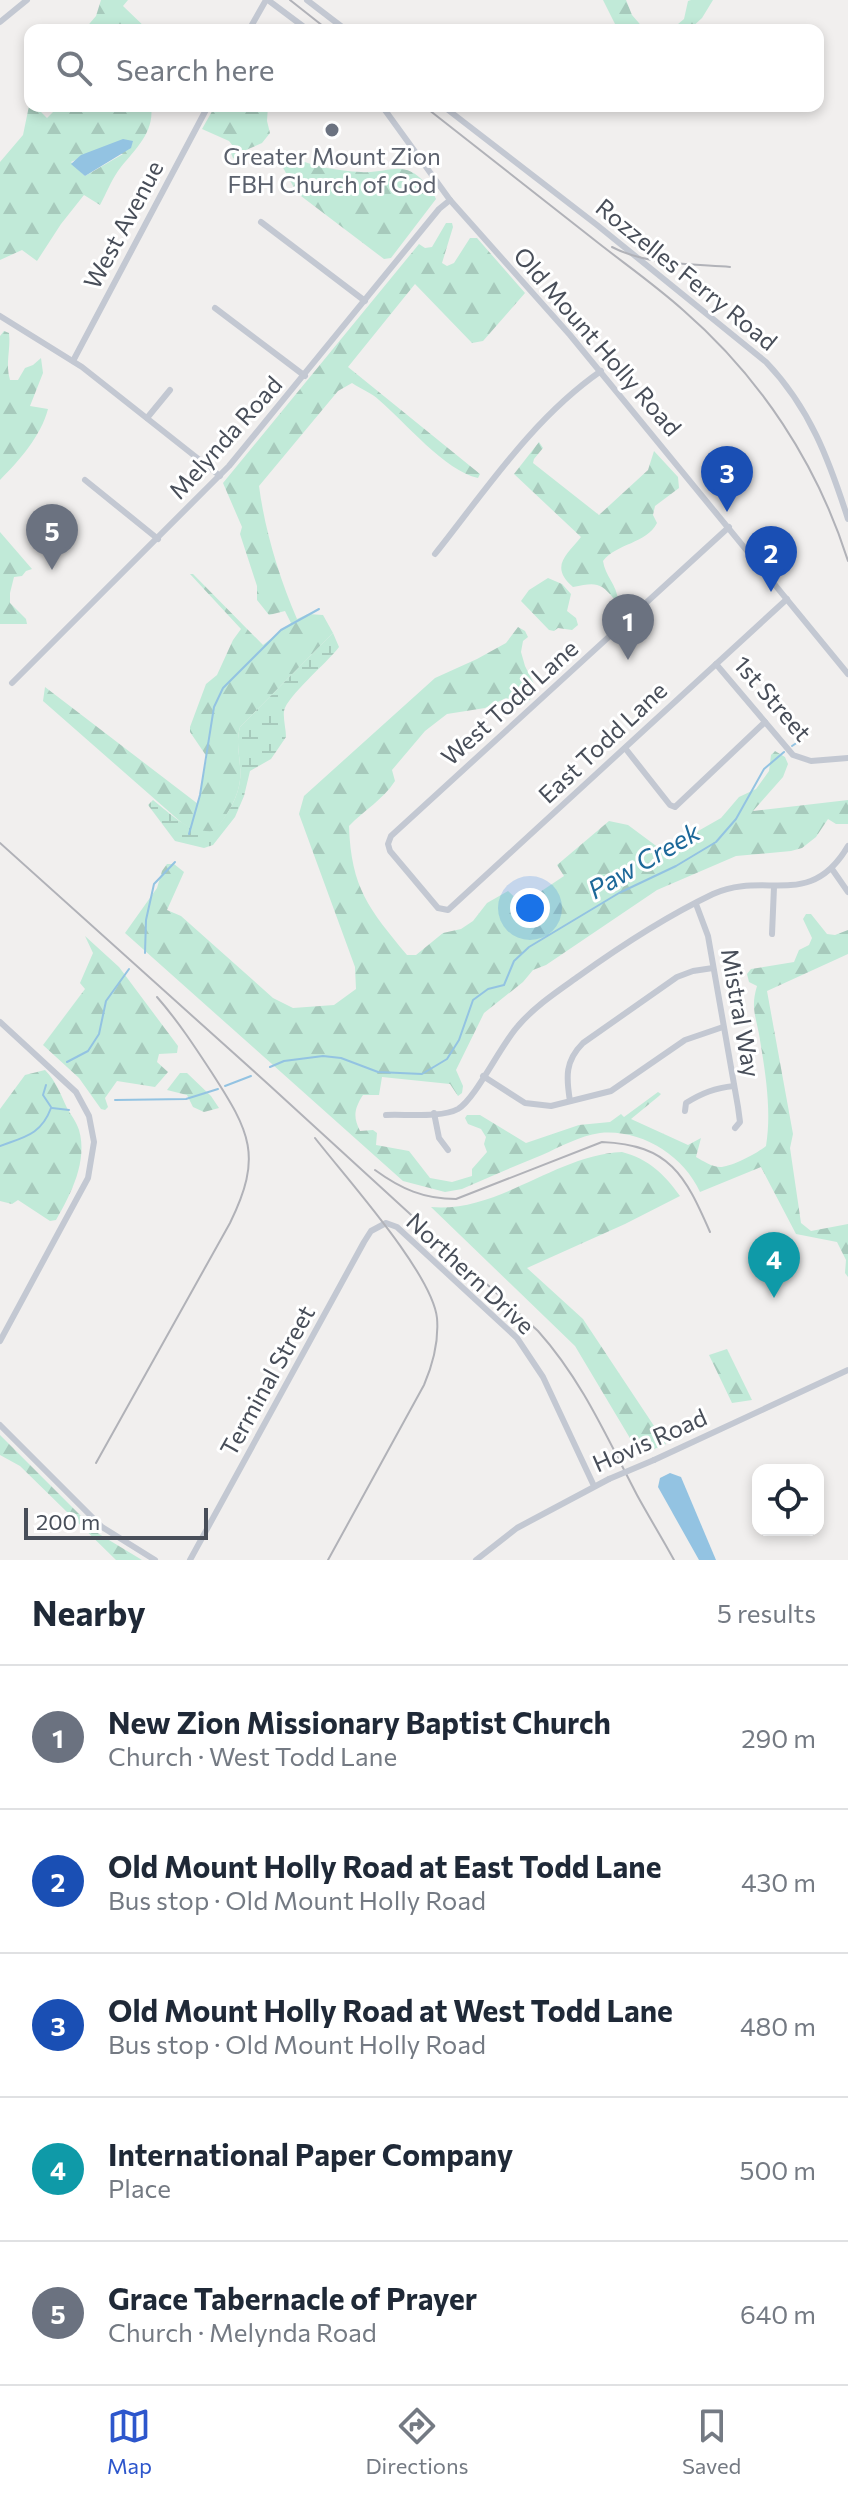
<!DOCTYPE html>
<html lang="en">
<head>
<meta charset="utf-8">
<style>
	body { margin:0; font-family:Commissioner,sans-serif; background:#f6f6f7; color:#1f2937 }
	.controls { position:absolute; right:24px; bottom:24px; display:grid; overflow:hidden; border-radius:16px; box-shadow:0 4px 12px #0003 }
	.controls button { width:72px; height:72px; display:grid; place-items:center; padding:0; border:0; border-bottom:2px solid #e0e1e3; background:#fff; color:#1f2937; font:40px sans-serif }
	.scale { position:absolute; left:24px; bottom:20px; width:184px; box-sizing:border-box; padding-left:8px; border:4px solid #484e59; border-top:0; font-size:22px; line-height:28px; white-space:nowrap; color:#484e59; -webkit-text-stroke:6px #fff; paint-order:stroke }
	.you { position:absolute; left:530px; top:908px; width:28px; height:28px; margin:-20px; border:6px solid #fff; border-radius:50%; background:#1a73e8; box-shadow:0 0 0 12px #1a73e833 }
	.badge { display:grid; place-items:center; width:52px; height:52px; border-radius:50%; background:#2d56cc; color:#fff; font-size:26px; font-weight:700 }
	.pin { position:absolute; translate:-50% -66px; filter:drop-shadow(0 2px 4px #0008) }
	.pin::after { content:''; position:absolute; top:42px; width:28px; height:24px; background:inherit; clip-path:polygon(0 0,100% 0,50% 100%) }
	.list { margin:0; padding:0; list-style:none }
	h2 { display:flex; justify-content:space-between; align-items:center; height:104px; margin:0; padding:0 32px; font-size:34px }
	h2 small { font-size:26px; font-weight:400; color:#747a83 }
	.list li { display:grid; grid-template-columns:52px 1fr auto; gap:24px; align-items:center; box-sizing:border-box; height:144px; padding:0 32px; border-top:2px solid #e0e1e3 }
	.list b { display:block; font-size:30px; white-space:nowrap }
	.list p { margin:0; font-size:26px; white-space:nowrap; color:#747a83 }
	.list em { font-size:26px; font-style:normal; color:#747a83 }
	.icon { flex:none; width:44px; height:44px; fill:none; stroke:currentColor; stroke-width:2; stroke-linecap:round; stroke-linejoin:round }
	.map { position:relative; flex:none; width:848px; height:1560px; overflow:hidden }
	.search { position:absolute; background:#fff; box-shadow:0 4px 12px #0003; left:24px; right:24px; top:24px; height:88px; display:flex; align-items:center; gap:20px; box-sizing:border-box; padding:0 28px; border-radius:16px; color:#747a83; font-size:30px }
	.sheet { height:824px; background:#fff }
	nav { display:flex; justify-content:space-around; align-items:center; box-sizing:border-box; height:112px; border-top:2px solid #e0e1e3; background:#fff; font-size:22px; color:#747a83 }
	nav a { display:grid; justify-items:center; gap:4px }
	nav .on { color:#2d56cc }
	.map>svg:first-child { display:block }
	.forest { fill:url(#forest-firs); fill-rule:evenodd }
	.wetland { fill:url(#wetland-marsh) }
	.water { fill:#93c3e2 }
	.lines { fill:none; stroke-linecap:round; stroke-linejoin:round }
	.stream { stroke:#93c3e2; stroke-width:2 }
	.minor { stroke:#c3c8d2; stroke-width:6 }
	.rail { stroke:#b1b2b8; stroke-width:2 }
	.minor-bridge { stroke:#c3c8d2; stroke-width:6 }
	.worship-dot { fill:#6b7280; stroke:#fff; stroke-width:3 }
	.labels { text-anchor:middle; stroke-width:6; stroke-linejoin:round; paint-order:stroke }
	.worship-label { font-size:24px; fill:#5b616d; stroke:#fff }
	.street-label { font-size:24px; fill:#484e59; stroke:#fff }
	.water-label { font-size:26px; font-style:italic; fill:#1c6899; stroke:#fff }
</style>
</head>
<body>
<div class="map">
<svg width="848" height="1560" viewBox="0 0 848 1560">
	<defs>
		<pattern id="forest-firs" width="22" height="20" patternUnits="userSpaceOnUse" patternTransform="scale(2)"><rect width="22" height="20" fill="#c1ead8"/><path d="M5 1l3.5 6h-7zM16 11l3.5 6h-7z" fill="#a7cabc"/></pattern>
		<pattern id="wetland-marsh" width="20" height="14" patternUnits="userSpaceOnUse" patternTransform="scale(2)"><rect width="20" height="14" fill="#c1ead8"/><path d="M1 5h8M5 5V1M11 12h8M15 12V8" fill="none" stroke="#a7cabc"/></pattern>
	</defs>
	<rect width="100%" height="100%" fill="#f1efee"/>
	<g class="forest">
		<polygon points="101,0 128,0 123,6 148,30 84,30 96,16"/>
		<polygon points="603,0 626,0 632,15 645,30 618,30"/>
		<polygon points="691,0 713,0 702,18 689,30 671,30 684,19 688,1"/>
		<path d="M29,106L38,109L47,118L59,106H151C155,134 133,151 118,171C111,181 106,194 100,205L84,195L61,224L37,261L22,250L0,260V162L23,135ZM98,150L123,154L85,176L71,162Z"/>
		<polygon points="215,106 268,106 267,121 270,133 262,143 246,150 239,161 233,158 230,151 233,146 229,141 202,129"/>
		<path d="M293,158C314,166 338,171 361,172C389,174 403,158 425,183C430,189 433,192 436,199L391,258L384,259L297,193L281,164L283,159Z"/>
		<path d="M446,223H452L453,227L442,263L447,266L454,263L470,238H477L525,293L483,341L472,343L415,284L348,367L480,474L478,478C445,471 405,422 379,400C372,393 361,389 352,383L338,391L259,486C265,531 279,577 297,619L308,614L323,615L333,633L240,727C236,742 239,751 240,766C243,792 229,813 214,832H198L182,823L43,701L45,687L198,804L207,757L190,732V727L206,684L217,675L233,640L241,629L190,574H193L263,645L291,623L285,611L269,615L257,600V586L240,534L242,527L223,483L419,244L425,248L432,247Z"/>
		<path d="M4,331L9,333C11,349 5,363 10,380H18L25,368L33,365L41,358L43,373L30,406L48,409C41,436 19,461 0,480V336Z"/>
		<path d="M539,442L543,448L534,459L533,463L599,515L648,470L654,451L678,477L679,488L655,506L653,515L657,523C646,544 617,543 603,561C605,576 617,585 618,600L614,599C600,581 594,583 573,587C549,566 567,555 581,537L514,474Z"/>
		<polygon points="0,532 32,569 26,571 22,576 14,577 10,593 10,603 26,619 27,624 0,624"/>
		<polygon points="548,578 562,584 571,594 567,611 576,618 578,625 572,630 558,628 554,631 549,630 521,601 529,590"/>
		<path d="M518,627L525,631L528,637L523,641L521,652L525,666L538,692L522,707L506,698L485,708L447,714L425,731L392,770L395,781C383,800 364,810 349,826C351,888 369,909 407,955H416L443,933L461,929L473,921L487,903L508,891L522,904L564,876L557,865L609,821L628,825L663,851L721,818L739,797L756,789L769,771L771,755L775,751L785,757L788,764L783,777L753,811L848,800V824H836L828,819L816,837L802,848L791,851L736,856L657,890L546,965L533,970L523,982L484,1013L456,1070L463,1086L462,1093L458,1096L450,1084L382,1077L379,1095H363C354,1109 353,1117 360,1131L373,1130L377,1133L376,1145L409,1151L430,1178L452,1182L472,1176V1169L487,1152L484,1144L486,1137L481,1129L468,1124L465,1118L467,1115H480L526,1143L579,1125L610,1122L621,1114L624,1117L658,1092L661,1094L659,1096L631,1119L688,1145L701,1138L696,1157C703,1161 714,1168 722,1167C733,1166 758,1153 766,1146C772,1110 765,1070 759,1034C755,1014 751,1006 757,986L749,982L747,974L751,969L794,962L799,950L809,945L812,938L803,919L806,914H811L827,934L835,935L848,930V954L767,991L793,1134L790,1148L801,1223L811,1231L848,1224V1277L845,1273L846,1260L837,1242L796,1234L761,1167L700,1192C683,1155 641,1129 600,1133C579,1136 560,1147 542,1155C515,1166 489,1177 462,1189L445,1192L403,1181L125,933L157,888L162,871L167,864H174L184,872L167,910L181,916L273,998L293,1008L334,1005L356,989L355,967L299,814L304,796L435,678L477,659L506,643Z"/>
		<polygon points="85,936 119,967 178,1046 177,1053 159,1054 157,1062 168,1072 155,1087 117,1081 105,1098 108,1107 105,1110 101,1109 79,1078 43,1045 85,989 80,983 93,953"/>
		<path d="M45,1070C56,1081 60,1093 67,1108C71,1115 76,1121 79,1130C88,1161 71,1194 56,1220L50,1221L18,1200L12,1204L0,1201V1109L25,1075Z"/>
		<polygon points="180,1073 187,1073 211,1096 219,1108 204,1112 193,1107 187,1095 167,1090"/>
		<path d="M622,1152C649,1159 664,1174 680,1196L625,1224L527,1268L583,1319L666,1444L640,1455L575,1346L431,1207C499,1213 555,1155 622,1152Z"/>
		<polygon points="727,1349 752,1400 732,1403 709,1355"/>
		<polygon points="0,1435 99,1534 142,1560 116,1560 20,1466 0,1455"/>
	</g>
	<path class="wetland" d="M333,633L339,647C327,663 287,696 284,711C283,719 286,729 286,737L271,759L250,771L244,796L235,817L213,845L204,848L175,841L148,805L153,800C172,815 188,833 214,831C229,813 243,792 240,766C239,751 236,742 240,727Z"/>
	<g class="water">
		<polygon points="123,139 133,141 131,148 85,176 71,164 81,155"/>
		<polygon points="670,1473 681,1477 716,1560 699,1560 658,1487 660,1478"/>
	</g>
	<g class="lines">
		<g class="stream">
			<polyline points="792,746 798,742"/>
			<polyline points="189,834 200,795 214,707 223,688 281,630 319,609"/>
			<polyline points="145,953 146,920 154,884 175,862"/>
			<polyline points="67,1062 88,1051 99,1034 106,1001 129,969"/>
			<polyline points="270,1067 284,1061 323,1056 341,1058 378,1072 422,1074 447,1059 459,1040 473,1000 488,989 504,985 514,961 529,947 619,893 676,866 716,842 736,819 764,769 784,752"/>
			<polyline points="46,1085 43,1095 51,1107"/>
			<polyline points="225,1086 251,1076"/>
			<polyline points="115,1100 186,1099 218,1089"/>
			<polyline points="52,1108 69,1110"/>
			<path d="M0,1146C24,1137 41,1135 51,1108"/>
		</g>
		<g class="minor">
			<polyline points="268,0 308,30"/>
			<polyline points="307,0 346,30"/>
			<polyline points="0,22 27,0"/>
			<polyline points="249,30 266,0"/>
			<polyline points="382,106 450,200 570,335 848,674"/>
			<path d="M443,106L597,225L766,362C810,408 829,460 848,519"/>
			<polyline points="261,222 365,301"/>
			<polyline points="215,308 305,376"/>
			<polyline points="0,316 82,367 220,476"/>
			<polyline points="73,361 208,106"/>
			<polyline points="147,418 170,390"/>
			<polyline points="85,480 158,539"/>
			<polyline points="729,527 391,836 388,844 390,851 438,908 448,910 787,599"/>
			<path d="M435,554C486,490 533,418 601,371"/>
			<polyline points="716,664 793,755 811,761 848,758"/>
			<polyline points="12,683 229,466 439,209 450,200"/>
			<polyline points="625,748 670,805 675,807 765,722"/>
			<polyline points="832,869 848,892"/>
			<polyline points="696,904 708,936 738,1107 740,1122 735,1128"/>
			<polyline points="772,934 774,887"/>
			<polyline points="0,1022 76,1092 89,1116 94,1142 88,1178 0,1341"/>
			<polyline points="483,1076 525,1103 551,1106 611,1091 685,1040 723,1027"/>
			<path d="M570,1101C566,1077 565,1061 583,1043L677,977L693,971L713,968"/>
			<path d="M685,1111L686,1103C702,1093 715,1088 734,1086"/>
			<polyline points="434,1113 439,1138 448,1150"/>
			<path d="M386,1115C405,1114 442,1118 458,1109C476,1098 500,1046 518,1026C535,1006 558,991 579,976C622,945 665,917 713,894C765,870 810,911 848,846"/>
			<polyline points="0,1425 102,1527 155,1560"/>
			<polyline points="654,1460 848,1370"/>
			<polyline points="190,1560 364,1242 371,1231 386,1223 397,1227 517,1338 543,1377 594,1486"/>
			<polyline points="476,1560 517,1528 609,1479"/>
		</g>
		<g class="rail">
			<polyline points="290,0 328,30"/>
			<path d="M424,106C480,150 536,194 592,238C622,262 654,284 683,310C760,377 817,463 848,561"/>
			<path d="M612,247C646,265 692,264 730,267"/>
			<path d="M0,843L268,1084L538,1331C582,1380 607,1438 637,1495C649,1517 662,1538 674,1560"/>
			<path d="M315,1138C346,1178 432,1273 437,1318C439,1342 433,1364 424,1385L328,1560"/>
			<path d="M375,1170C401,1189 424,1199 456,1199L602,1142C670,1145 685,1175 710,1232"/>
			<path d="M96,1463L230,1223C263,1156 250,1132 212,1073C195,1047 178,1021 157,997"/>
		</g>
		<polyline class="minor-bridge" points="609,1479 654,1460"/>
	</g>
	<circle class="worship-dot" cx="332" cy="130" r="8"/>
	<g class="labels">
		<g class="worship-label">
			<text x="332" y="165">Greater Mount Zion<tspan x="332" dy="28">FBH Church of God</tspan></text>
		</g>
		<g class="street-label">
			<text transform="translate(124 225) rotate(-62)" y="8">West Avenue</text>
			<text transform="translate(686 275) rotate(39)" y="8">Rozzelles Ferry Road</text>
			<text transform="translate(597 342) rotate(49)" y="8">Old Mount Holly Road</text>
			<text transform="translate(226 438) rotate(-48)" y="8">Melynda Road</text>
			<text transform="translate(772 699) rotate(49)" y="8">1st Street</text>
			<text transform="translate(510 703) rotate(-42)" y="8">West Todd Lane</text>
			<text transform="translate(603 743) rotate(-43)" y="8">East Todd Lane</text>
			<text transform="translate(740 1013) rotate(80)" y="8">Mistral Way</text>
			<text transform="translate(470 1274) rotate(43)" y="8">Northern Drive</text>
			<text transform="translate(268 1381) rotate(-61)" y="8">Terminal Street</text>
			<text transform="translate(650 1441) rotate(-24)" y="8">Hovis Road</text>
		</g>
		<g class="water-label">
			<text transform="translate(644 861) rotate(-30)" y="9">Paw Creek</text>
		</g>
	</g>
</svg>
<div class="controls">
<button><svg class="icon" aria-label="locate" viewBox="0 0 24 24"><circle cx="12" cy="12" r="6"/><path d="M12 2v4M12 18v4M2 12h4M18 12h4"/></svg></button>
</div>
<div class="scale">200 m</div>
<div class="you"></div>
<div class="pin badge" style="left:628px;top:660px;background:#6b7280">1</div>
<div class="pin badge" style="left:771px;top:592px;background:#1a4fb4">2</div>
<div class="pin badge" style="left:727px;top:512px;background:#1a4fb4">3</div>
<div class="pin badge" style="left:774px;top:1298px;background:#0f9aa8">4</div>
<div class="pin badge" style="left:52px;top:570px;background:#6b7280">5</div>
<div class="search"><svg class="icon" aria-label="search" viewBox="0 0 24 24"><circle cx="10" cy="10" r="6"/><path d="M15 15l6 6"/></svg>Search here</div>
</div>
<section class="sheet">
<h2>Nearby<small>5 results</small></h2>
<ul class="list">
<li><span class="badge" style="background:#6b7280">1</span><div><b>New Zion Missionary Baptist Church</b><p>Church · West Todd Lane</p></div><em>290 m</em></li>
<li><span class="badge" style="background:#1a4fb4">2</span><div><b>Old Mount Holly Road at East Todd Lane</b><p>Bus stop · Old Mount Holly Road</p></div><em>430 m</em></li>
<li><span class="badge" style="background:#1a4fb4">3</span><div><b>Old Mount Holly Road at West Todd Lane</b><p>Bus stop · Old Mount Holly Road</p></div><em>480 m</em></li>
<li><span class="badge" style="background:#0f9aa8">4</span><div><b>International Paper Company</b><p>Place</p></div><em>500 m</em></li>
<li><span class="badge" style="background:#6b7280">5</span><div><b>Grace Tabernacle of Prayer</b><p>Church · Melynda Road</p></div><em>640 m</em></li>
</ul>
</section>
<nav>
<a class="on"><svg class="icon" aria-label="map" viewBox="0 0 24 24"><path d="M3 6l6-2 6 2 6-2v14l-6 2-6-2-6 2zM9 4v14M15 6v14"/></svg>Map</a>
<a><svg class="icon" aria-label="directions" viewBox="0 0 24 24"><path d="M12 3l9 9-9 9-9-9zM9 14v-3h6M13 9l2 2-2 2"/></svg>Directions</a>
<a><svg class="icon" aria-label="saved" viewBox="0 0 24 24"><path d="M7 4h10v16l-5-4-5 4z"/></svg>Saved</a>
</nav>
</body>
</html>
